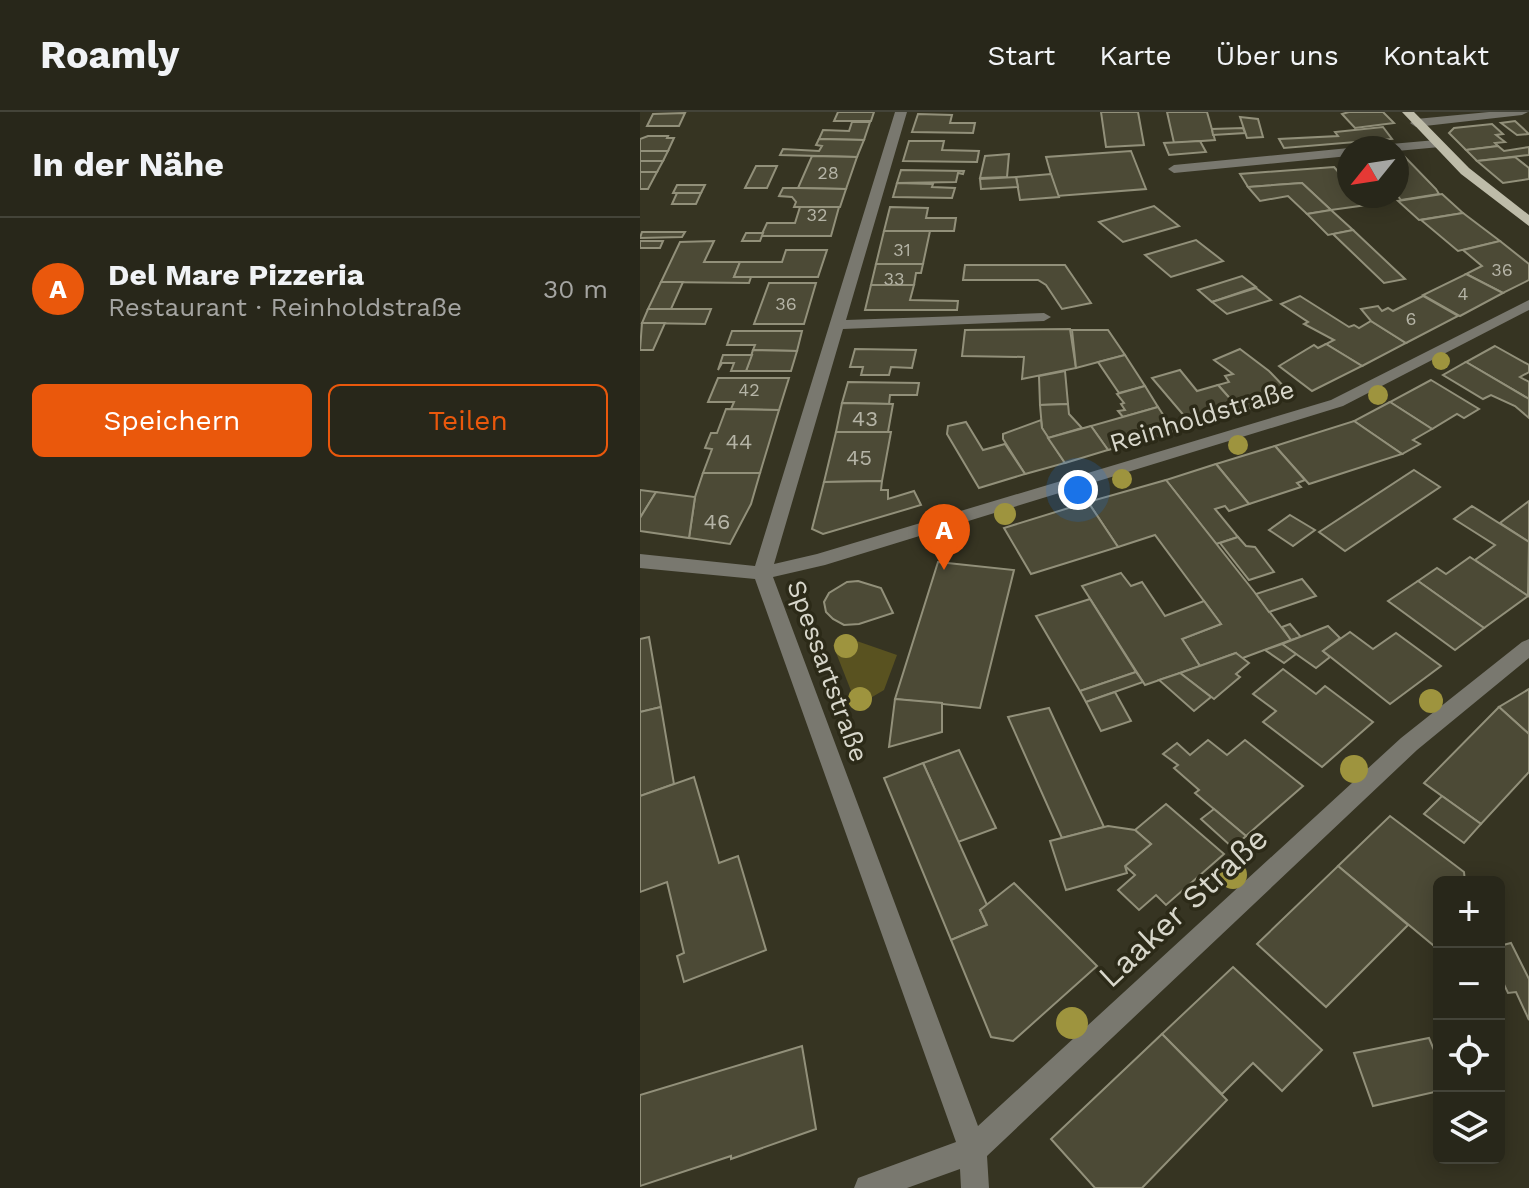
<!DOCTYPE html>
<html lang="de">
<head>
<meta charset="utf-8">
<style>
	body { margin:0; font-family:"Work Sans",sans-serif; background:#302f23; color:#f1f3f6 }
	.controls { position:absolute; right:24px; bottom:24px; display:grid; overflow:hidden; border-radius:12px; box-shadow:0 4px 20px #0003 }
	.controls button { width:72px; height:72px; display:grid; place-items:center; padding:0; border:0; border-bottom:2px solid #444439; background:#28271a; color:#f1f3f6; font:40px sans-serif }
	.compass { position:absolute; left:697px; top:24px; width:72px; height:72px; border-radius:50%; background:#28271a; box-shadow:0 4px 20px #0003; rotate:240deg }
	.you { position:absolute; left:438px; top:378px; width:28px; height:28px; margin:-20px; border:6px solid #fff; border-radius:50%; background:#1a73e8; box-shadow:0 0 0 12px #1a73e833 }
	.badge { display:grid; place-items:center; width:52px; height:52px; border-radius:50%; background:#ea580c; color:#fff; font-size:26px; font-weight:700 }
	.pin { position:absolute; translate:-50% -66px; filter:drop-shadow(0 2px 4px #0008) }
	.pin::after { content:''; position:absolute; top:42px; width:28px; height:24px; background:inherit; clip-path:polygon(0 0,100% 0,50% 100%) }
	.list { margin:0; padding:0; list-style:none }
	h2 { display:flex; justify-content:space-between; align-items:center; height:104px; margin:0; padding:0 32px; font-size:34px }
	h2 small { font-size:26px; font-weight:400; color:#a5a5a2 }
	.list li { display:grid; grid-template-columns:52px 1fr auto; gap:24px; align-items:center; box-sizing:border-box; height:144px; padding:0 32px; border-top:2px solid #444439 }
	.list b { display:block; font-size:30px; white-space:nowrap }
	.list p { margin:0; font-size:26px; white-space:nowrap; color:#a5a5a2 }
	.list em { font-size:26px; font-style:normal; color:#a5a5a2 }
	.actions { display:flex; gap:16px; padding:24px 32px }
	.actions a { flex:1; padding:18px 0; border:2px solid #ea580c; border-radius:12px; text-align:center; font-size:28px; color:#ea580c }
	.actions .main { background:#ea580c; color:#fff }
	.icon { flex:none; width:44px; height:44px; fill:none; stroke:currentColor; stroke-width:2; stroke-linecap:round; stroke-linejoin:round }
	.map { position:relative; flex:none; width:889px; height:1076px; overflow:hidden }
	header { display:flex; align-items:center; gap:48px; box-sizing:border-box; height:112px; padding:0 40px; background:#28271a; border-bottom:2px solid #444439 }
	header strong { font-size:38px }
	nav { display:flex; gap:44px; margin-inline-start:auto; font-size:28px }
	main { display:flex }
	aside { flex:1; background:#28271a }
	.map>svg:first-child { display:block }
	.green { fill:#595220 }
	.building { fill:#4c4a36; stroke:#92907a; stroke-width:2 }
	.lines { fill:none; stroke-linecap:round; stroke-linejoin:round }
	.minor { fill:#79786f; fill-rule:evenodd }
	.major { fill:#bebca9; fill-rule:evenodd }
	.tree { fill:#9e943e }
	.labels { text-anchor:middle; stroke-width:7; stroke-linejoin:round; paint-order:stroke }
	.far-number-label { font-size:18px; fill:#b5b4a6 }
	.number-label { font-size:22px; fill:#b5b4a6 }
	.street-label { font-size:26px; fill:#d8d7cb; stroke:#2c2a18 }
	.near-street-label { font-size:32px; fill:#d8d7cb; stroke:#2c2a18 }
</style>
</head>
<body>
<header>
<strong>Roamly</strong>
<nav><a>Start</a><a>Karte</a><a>Über uns</a><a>Kontakt</a></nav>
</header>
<main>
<aside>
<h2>In der Nähe<small></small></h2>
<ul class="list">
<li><span class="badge">A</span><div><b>Del Mare Pizzeria</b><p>Restaurant · Reinholdstraße</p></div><em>30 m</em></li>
</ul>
<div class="actions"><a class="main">Speichern</a><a>Teilen</a></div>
</aside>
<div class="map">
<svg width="889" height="1076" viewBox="0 0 889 1076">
	<rect width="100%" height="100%" fill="#363422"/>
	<polygon class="green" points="211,527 257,543 244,578 217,594 193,533"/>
	<g class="building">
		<polygon points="198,0 234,0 231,9 194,9"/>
		<polygon points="461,0 498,0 504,33 466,35"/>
		<polygon points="527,0 567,0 575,28 534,31"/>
		<polygon points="709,0 743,0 754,11 715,16 702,2"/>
		<polygon points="45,1 39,14 7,14 13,2"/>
		<polygon points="278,2 312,3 310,11 335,11 333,21 272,20"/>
		<polygon points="600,5 618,7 623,25 607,26"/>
		<polygon points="875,9 889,22 877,23 861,11"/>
		<polygon points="212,10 230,10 224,28 179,27 183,18 209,19"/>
		<polygon points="852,12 863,22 856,23 865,30 855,31 858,34 826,38 809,21 814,16"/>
		<polygon points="743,15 752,27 644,36 639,27 698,24 695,20"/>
		<polygon points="603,16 605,21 573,23 572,17"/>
		<polygon points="8,24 28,24 27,26 34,26 28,39 0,39 0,27"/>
		<polygon points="179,27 224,28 217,45 140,43 143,37 179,39 182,34 176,33"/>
		<polygon points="269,29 304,29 302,38 339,39 337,50 263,49"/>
		<polygon points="560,29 566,40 529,43 524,31"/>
		<polygon points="858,34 864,39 889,35 889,43 837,49 826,38"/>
		<polygon points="0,39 28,39 23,49 0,49"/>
		<polygon points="491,39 506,77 417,84 406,45"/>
		<polygon points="761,41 796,77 799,82 761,88 757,83 757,42"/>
		<polygon points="369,42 367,65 340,66 345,44"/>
		<polygon points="172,44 217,45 206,77 158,76"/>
		<polygon points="875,45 889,56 889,67 863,71 837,49"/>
		<polygon points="0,49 23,49 17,60 0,60"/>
		<polygon points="116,54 137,54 127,76 105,76"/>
		<polygon points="694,55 709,72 709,84 719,84 727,93 691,98 662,71 608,75 600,62"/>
		<polygon points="261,58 324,59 323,62 318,61 316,70 257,71"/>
		<polygon points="0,60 17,60 8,77 0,77"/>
		<polygon points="411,62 419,85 380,88 376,65"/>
		<polygon points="376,65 378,75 341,77 340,67"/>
		<polygon points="257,71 293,72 292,75 315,76 312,86 253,85"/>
		<polygon points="662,71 691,98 667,102 648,84 620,89 608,75"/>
		<polygon points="37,73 65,73 61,81 33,81"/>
		<polygon points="143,76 158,76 206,77 200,95 154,95 156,90 152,85 139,84"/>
		<polygon points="37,81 61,81 56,92 32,92"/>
		<polygon points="802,82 823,101 779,108 758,89"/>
		<polygon points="514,94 539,114 483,130 459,110"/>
		<polygon points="160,95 199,95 191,124 121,124 127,111 155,111"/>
		<polygon points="250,95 288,96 286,106 316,106 314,119 244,119"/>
		<polygon points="691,98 713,118 688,123 667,102"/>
		<polygon points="823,101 860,129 818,139 781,108"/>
		<polygon points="713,118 765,167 744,171 693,122"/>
		<polygon points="244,119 290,119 283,152 236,152"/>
		<polygon points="2,120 45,120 42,125 0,126"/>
		<polygon points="106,121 123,121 120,129 102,129"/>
		<polygon points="556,128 583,149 531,165 505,143"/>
		<polygon points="0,129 23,129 20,136 0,136"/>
		<polygon points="74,129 64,150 100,150 94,165 111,165 109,171 21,170 40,130"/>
		<polygon points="860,129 889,152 889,168 863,181 826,162 842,154 823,138"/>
		<polygon points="146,138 187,138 178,165 94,165 100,150 142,150"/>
		<polygon points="236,152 283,152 281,161 276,161 274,173 231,173"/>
		<polygon points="325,153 425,153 451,191 422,197 406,173 398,168 323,168"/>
		<polygon points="826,162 863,181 820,204 783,183"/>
		<polygon points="602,164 616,175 572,190 558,178"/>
		<polygon points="21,170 43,170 31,197 8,197"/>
		<polygon points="129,171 176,171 164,212 114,212"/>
		<polygon points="231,173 274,173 270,188 318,189 317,198 225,198"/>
		<polygon points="616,176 631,188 587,202 572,190"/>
		<polygon points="660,184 709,215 714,213 719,216 731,209 766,231 722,254 686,232 694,228 664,212 668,210 641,192"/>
		<polygon points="783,184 818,204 766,231 731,209 721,197 738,194 742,199 748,196 753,199"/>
		<polygon points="8,197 71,197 65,212 2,211"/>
		<polygon points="2,211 25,211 13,238 0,238"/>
		<polygon points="430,217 436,256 382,267 384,245 322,244 325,218"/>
		<polygon points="432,218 468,218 485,243 436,256"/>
		<polygon points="92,219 162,219 157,239 113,238 115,233 87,233"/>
		<polygon points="686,232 722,254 672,279 639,254 674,233 678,236"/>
		<polygon points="855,234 889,253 889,260 880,265 889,270 889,287 826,250"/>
		<polygon points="215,237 276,238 272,256 251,255 249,263 221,263 223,255 210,255"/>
		<polygon points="600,237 629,259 653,284 601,299 578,273 589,270 585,264 593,262 574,248"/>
		<polygon points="113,238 157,239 151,259 106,259"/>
		<polygon points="83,243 112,243 106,259 91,259 94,251 82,251 78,258"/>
		<polygon points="485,243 505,274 479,281 458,250"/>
		<polygon points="826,250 889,287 889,306 875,294 851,283 843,287 803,263"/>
		<polygon points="540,258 557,279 578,273 601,299 552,313 512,266"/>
		<polygon points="425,259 428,292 400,293 399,264"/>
		<polygon points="78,266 149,266 139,298 91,297 94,290 68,290"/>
		<polygon points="791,268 839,297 824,306 817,302 792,317 750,290"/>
		<polygon points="208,270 279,271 277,283 250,283 249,292 202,291"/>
		<polygon points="505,274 518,295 483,305 478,299 485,298 481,292 484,291 477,282"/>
		<polygon points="750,290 792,317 773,328 780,332 762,342 714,309"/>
		<polygon points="202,291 253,292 248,320 196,320"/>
		<polygon points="428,292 429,302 442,316 408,326 402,316 400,293"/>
		<polygon points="518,295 534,319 468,338 451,314"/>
		<polygon points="86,297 139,298 120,361 63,361 72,337 65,336 71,321 77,321"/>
		<polygon points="401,308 402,316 425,351 385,362 363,327 363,322"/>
		<polygon points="714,309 762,342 669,372 635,334"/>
		<polygon points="326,310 343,338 365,332 385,362 339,376 307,322 308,314"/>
		<polygon points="451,314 468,338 425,351 408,326"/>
		<polygon points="196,320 251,320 242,369 184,370"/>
		<polygon points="635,334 665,368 657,371 661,375 609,392 576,352"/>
		<polygon points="576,352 609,392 589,399 585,394 575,397 598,425 576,432 526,368"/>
		<polygon points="774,358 800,375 705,439 679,420"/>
		<polygon points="63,361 120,361 111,392 90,432 49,426 55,385"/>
		<polygon points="526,368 616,482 651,528 600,547 596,541 560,554 542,527 581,512 515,423 478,435 448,390"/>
		<polygon points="242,369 241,378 248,378 248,387 274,379 281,393 183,422 172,417 184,370"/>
		<polygon points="0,378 16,380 0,406"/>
		<polygon points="16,380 55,385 49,426 0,419 0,406"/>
		<polygon points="889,389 889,430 860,411"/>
		<polygon points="448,390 478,435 391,462 364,416"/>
		<polygon points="832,394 889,430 888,484 835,448 855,433 814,407"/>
		<polygon points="650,403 675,418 653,434 629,418"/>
		<polygon points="598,425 606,434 615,435 634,460 609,468 580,431"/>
		<polygon points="830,445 888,484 844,516 778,469 797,456 806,462"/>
		<polygon points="298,450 374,458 340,596 255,587"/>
		<polygon points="481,461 491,474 502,470 525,504 564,489 581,512 542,527 560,554 505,573 442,474"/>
		<polygon points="662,467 676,484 629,500 616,482"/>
		<polygon points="218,469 241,476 253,501 219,512 204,513 193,507 186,500 184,490 189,481 207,470"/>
		<polygon points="778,469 844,516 815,538 748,489"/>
		<polygon points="450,487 496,560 440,579 396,504"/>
		<polygon points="650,512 661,525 651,528 642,515"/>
		<polygon points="688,514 700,526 683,539 690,545 676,556 642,532"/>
		<polygon points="710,520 733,537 756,521 801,554 750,592 683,539"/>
		<polygon points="9,525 21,595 0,600 0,527"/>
		<polygon points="642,532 656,542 644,551 625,538"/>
		<polygon points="596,541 609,551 596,562 600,565 574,587 540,561"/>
		<polygon points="643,557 676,582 685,574 733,610 682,655 623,610 636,599 613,582"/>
		<polygon points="496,560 503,570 446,590 440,579"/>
		<polygon points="540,561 571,585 554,599 519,568"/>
		<polygon points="889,577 889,622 859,595"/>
		<polygon points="475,580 491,609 461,619 446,590"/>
		<polygon points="255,587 302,591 302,620 249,635"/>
		<polygon points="21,595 34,672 0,684 0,600"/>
		<polygon points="859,595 889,622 889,660 841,712 784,671"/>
		<polygon points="409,596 464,715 422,726 368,605"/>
		<polygon points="568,628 587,643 605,628 663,674 606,724 555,681 559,678 534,656 538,653 523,642 537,631 550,643"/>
		<polygon points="319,638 356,716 318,730 283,651"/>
		<polygon points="283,651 347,793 340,798 347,813 311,828 244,666"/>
		<polygon points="54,665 79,751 98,744 126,838 44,870 37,844 44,841 27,770 0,780 0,684"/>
		<polygon points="802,684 841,712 824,731 784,702"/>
		<polygon points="526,692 584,742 526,793 516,783 499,798 478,778 495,763 485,754 511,732 495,718"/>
		<polygon points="574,697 606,724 593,736 561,707"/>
		<polygon points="750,704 824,760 825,770 799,770 799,801 796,805 799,807 799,838 698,754"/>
		<polygon points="468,714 495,718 511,732 485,754 487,761 426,778 410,729"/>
		<polygon points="698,754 768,813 686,895 617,832"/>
		<polygon points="374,771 457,854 373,929 351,925 311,828 347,813 340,798"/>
		<polygon points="871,831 889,867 889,908 876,880 868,881 859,862 859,834"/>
		<polygon points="593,855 682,938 642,979 613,951 582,982 522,922"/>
		<polygon points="522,922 587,988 502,1076 455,1076 411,1027"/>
		<polygon points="789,926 799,950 799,979 733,994 714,941"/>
		<polygon points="162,934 176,1017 91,1047 91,1044 0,1074 0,983"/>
	</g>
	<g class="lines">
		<g class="minor">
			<polygon points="255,0 267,0 206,208 404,201 411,205 404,209 203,217 134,452 177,442 691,288 889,188 889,198 703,294 185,453 133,465 338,1014 761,626 882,530 889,527 889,546 777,638 347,1044 349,1076 321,1076 320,1057 267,1076 214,1076 218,1066 316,1030 115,467 0,456 0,442 115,454"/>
			<polygon points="849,0 888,0 882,3 776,15 770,11 776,7"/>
			<polygon points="796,28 800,29 800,35 757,39 757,36 745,36 751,32"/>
			<polygon points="709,36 709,44 534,61 528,57 534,53"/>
		</g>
		<polygon class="major" points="762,0 774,0 829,56 889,103 889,114 821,62"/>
	</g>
	<g class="tree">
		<circle cx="801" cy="249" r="9"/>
		<circle cx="738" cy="283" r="10"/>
		<circle cx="598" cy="333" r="10"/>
		<circle cx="482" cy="367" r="10"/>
		<circle cx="365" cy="402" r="11"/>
		<circle cx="206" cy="534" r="12"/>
		<circle cx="220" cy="587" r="12"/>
		<circle cx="791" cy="589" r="12"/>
		<circle cx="714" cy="657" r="14"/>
		<circle cx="593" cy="763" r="14"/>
		<circle cx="432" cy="911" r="16"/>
	</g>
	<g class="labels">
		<g class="far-number-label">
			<text x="188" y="67">28</text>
			<text x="177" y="109">32</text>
			<text x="262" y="144">31</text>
			<text x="862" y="164">36</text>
			<text x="254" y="173">33</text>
			<text x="823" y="188">4</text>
			<text x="146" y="198">36</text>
			<text x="771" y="213">6</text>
			<text x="109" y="284">42</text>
		</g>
		<g class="number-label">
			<text x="225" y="314">43</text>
			<text x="99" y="337">44</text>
			<text x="219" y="353">45</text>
			<text x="77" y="417">46</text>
		</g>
		<g class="street-label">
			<text transform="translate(562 304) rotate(-17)" y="9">Reinholdstraße</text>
			<text transform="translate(188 559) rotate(70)" y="9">Spessartstraße</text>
		</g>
		<g class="near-street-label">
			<text transform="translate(543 795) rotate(-43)" y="11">Laaker Straße</text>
		</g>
	</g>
</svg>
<div class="controls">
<button>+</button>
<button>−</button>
<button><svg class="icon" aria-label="locate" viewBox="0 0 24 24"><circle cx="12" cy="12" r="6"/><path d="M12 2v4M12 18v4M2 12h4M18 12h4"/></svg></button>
<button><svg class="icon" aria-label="layers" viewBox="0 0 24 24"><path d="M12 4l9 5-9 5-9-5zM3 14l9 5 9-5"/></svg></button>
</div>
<svg class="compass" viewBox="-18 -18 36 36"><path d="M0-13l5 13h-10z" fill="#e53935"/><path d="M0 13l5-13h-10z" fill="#a5a5a2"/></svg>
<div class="you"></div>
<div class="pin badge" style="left:304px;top:458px">A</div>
</div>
</main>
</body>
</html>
